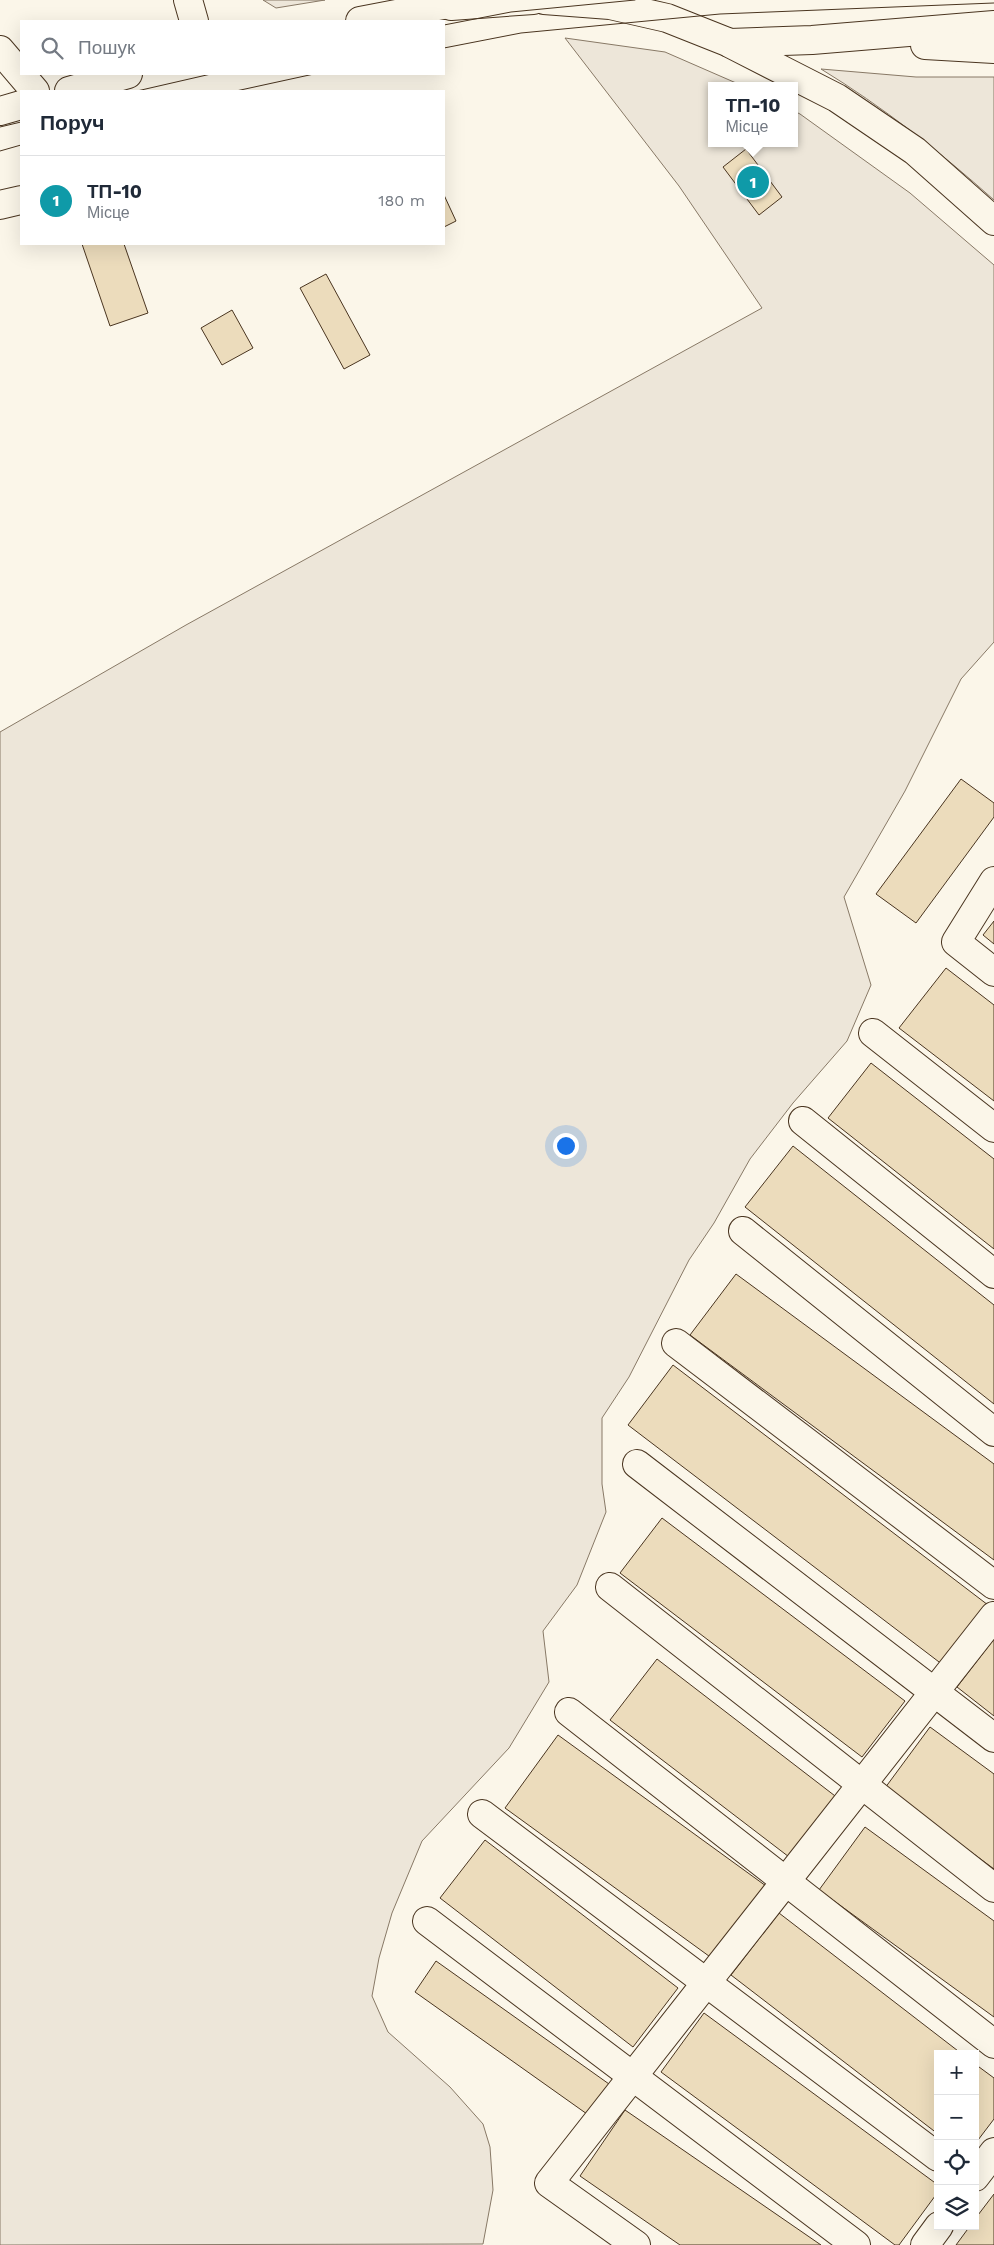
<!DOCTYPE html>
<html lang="uk">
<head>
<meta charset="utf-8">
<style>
	body { margin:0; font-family:"Work Sans",sans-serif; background:#f2f2f3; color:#1f2937 }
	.controls { position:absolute; right:15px; bottom:15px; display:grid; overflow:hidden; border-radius:0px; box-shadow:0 5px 20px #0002 }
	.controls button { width:45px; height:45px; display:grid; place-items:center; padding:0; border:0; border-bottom:1px solid #e0e1e3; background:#fff; color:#1f2937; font:25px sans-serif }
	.you { position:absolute; left:565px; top:1145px; width:18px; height:18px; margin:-12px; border:4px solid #fff; border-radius:50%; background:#1a73e8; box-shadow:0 0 0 8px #1a73e833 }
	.badge { display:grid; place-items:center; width:32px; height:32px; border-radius:50%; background:#1a73e8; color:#fff; font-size:16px; font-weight:700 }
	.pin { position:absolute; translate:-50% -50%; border:2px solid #fff; box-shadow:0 1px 5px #0006 }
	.popup { position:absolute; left:708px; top:82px; width:90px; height:65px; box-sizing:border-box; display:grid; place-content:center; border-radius:0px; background:#fff; filter:drop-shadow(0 1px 4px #0005); font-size:16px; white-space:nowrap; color:#747a83 }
	.popup b { font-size:19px; color:#1f2937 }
	.popup::after { content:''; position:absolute; left:50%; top:100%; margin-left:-10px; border:10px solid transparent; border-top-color:#fff }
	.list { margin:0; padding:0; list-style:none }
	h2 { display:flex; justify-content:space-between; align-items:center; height:65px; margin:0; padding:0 20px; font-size:21px }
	h2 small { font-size:16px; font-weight:400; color:#747a83 }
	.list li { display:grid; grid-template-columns:32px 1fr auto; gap:15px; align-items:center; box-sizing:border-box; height:90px; padding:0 20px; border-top:1px solid #e0e1e3 }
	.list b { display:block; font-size:19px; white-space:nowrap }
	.list p { margin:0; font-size:16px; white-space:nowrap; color:#747a83 }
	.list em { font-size:16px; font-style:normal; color:#747a83 }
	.icon { flex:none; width:28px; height:28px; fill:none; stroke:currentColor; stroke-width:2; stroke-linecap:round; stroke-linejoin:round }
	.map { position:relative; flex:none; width:994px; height:2245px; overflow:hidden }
	.search { position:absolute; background:#fff; box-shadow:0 5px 20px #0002; left:20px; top:20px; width:425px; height:55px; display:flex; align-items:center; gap:12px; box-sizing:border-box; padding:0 18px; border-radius:0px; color:#747a83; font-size:19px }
	.panel { position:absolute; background:#fff; box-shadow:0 5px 20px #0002; left:20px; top:90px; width:425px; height:155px; border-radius:0px }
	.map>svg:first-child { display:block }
	.green { fill:#ede6d9; stroke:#887966 }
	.building { fill:#ecdcbc; stroke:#4a3520 }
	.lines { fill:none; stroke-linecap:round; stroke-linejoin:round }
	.minor-casing { stroke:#4a3520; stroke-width:30 }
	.major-casing { stroke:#4a3520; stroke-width:30 }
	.minor { stroke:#fbf6e9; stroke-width:28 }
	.major { stroke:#fbf6e9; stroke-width:28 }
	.tram { stroke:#4a3520; stroke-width:1 }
</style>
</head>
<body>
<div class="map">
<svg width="994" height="2245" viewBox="0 0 994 2245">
	<rect width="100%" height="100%" fill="#fbf6e9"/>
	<g class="green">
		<polygon points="263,0 325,0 276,8"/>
		<polygon points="565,38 665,52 743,86 712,86 712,143 794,143 794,111 800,114 910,193 994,265 994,642 961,679 905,791 844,897 871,985 847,1041 793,1103 750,1159 714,1223 689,1260 629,1377 602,1418 602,1484 606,1512 577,1585 543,1631 549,1682 509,1748 422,1841 392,1913 379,1958 372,1996 388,2032 450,2087 483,2124 490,2147 493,2190 483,2244 0,2245 0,732 186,625 762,308 679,186"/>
		<path d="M821,69L916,77H994V200C939,151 883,107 821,69Z"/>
	</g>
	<g class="building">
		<polygon points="746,149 782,197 759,215 723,167"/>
		<polygon points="444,195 456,221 444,227"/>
		<polygon points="82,244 124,244 148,313 110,326"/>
		<polygon points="326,274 370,355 344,369 300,288"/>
		<polygon points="232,310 253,348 222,365 201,328"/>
		<polygon points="961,779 994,803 994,817 916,923 876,894"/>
		<polygon points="994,921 994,944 983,935"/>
		<polygon points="946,968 994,1005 994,1101 899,1028"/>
		<polygon points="871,1063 994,1159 994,1249 828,1118"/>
		<polygon points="793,1146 994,1305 994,1404 745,1207"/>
		<polygon points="736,1274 994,1464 994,1560 690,1335"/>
		<polygon points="673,1365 988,1605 943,1665 628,1425"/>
		<polygon points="662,1518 905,1701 862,1757 620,1573"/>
		<polygon points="994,1639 994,1716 957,1687"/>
		<polygon points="657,1659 839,1799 793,1860 610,1720"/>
		<polygon points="930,1727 994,1774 994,1869 885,1788"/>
		<polygon points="558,1735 766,1886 713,1959 505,1808"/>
		<polygon points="865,1827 994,1921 994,2017 819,1890"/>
		<polygon points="485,1840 678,1988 633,2047 440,1898"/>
		<polygon points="779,1913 962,2054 938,2054 938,2134 731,1975"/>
		<polygon points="436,1961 609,2084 587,2114 415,1992"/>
		<polygon points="704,2013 938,2185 938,2192 899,2245 895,2245 661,2072"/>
		<polygon points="975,2064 994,2078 994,2119 975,2144"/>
		<polygon points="625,2110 821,2245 680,2245 580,2176"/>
		<polygon points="994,2194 994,2245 956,2245 970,2226 975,2226 975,2219"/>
	</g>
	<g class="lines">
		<defs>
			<g id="minor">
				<polyline points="188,0 194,21"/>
				<polyline points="0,50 35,91"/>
				<polyline points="0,205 21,200"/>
				<polyline points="994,881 956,942 994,972"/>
				<polyline points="873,1033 994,1128"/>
				<polyline points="803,1121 994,1274"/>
				<polyline points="743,1231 994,1432"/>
				<polyline points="676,1343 994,1585"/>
				<polyline points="637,1464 994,1738"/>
				<polyline points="610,1587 994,1888"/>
				<polyline points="569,1712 994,2044"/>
				<polyline points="482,1814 938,2157"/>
				<polyline points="427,1921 856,2245"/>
				<polyline points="975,2177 994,2152"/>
				<polyline points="636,2245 549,2183 994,1616"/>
				<polyline points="925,2245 939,2226"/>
			</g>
			<g id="major">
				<polyline points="544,0 610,5 667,18 730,43 812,40 994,25"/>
				<polyline points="451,6 533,0"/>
				<polyline points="360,21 469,0"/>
				<polyline points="731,44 837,98 915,151 994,221"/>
				<polyline points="925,45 994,49"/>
				<polyline points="69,91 128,74"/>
				<polyline points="0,111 21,105"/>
			</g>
		</defs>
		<use href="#minor" class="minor-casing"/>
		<use href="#major" class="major-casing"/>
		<use href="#minor" class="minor"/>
		<use href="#major" class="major"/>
		<g class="tram">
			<polyline points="444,25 511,12 635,0"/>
			<polyline points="444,48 521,33 720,14 994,3"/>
			<polyline points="137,91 211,74"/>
			<polyline points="236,91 314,74"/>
			<polyline points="0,127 21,122"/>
			<polyline points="0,151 21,145"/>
		</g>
	</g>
</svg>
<div class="controls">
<button>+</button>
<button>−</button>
<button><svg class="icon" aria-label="locate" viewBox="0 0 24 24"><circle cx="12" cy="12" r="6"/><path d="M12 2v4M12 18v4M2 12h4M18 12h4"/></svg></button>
<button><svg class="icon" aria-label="layers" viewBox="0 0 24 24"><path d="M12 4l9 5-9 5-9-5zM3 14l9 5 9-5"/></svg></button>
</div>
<div class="you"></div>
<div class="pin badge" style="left:753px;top:182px;background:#0f9aa8">1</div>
<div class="popup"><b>ТП-10</b>Місце</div>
<div class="search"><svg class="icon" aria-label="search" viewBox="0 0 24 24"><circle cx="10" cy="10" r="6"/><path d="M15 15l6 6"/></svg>Пошук</div>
<section class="panel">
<h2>Поруч<small></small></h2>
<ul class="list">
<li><span class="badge" style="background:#0f9aa8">1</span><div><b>ТП-10</b><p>Місце</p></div><em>180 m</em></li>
</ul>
</section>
</div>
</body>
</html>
